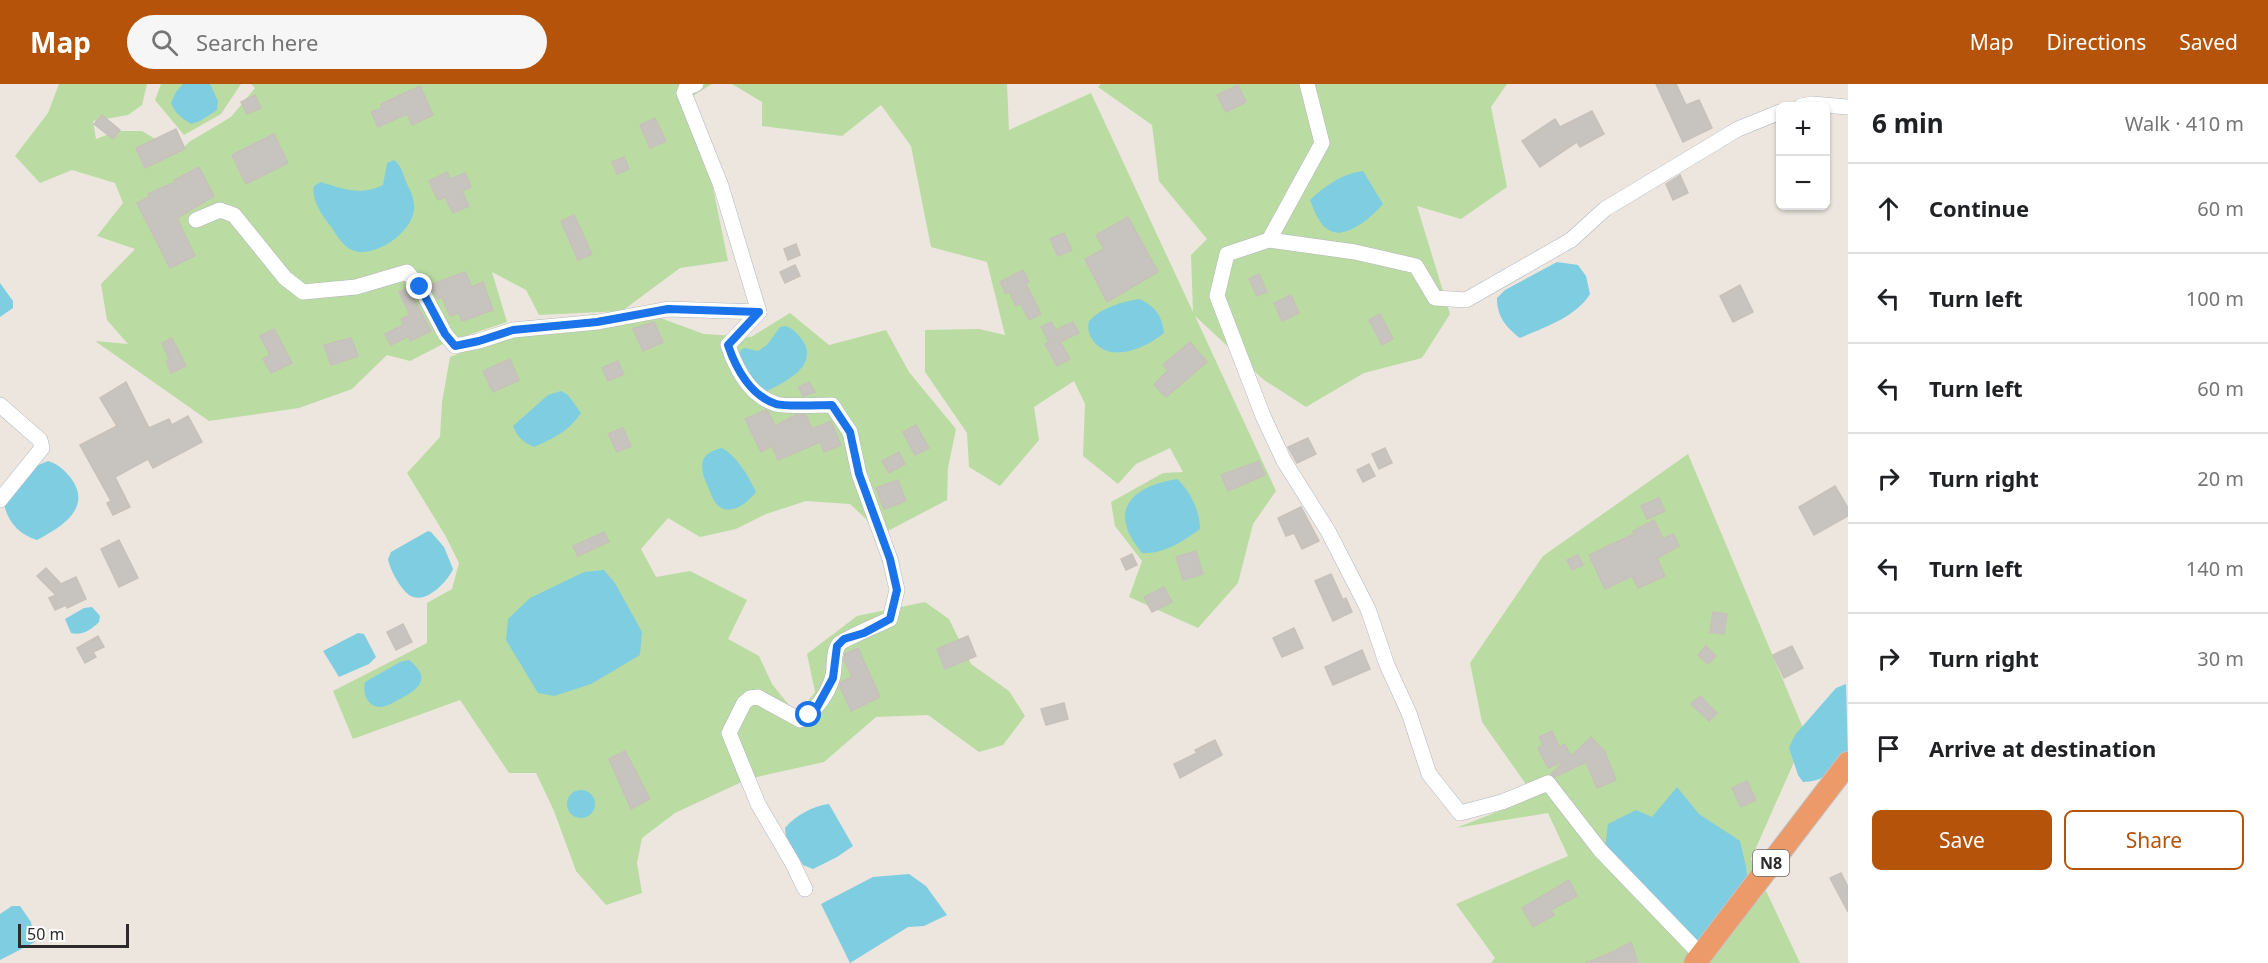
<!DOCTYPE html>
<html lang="en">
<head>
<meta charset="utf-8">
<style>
	body { margin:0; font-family:"Noto Sans",sans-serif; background:#f6f6f6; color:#202124 }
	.controls { position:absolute; right:18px; top:18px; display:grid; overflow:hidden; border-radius:9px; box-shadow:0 2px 4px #0004 }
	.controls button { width:54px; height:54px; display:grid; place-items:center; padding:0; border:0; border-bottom:2px solid #e0e0e0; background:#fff; color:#202124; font:30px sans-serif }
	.scale { position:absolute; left:18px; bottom:15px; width:111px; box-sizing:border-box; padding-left:6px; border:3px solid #2b2b2b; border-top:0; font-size:16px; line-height:21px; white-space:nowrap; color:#2b2b2b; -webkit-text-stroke:4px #fff; paint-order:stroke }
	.stop { position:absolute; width:18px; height:18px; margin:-14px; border:4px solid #1a73e8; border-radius:50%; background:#fff }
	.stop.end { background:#1a73e8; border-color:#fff; box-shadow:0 2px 6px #0008 }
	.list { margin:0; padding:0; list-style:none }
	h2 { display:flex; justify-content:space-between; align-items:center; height:78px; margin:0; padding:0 24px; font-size:26px }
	h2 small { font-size:20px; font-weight:400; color:#757577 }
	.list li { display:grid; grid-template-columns:39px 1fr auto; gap:18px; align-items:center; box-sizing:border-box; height:90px; padding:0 24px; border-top:2px solid #e0e0e0 }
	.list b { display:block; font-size:22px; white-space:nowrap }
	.list em { font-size:20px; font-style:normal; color:#757577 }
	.actions { display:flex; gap:12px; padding:18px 24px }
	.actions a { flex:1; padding:14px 0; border:2px solid #b45309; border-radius:9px; text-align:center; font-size:21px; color:#b45309 }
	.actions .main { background:#b45309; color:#fff }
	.icon { flex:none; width:33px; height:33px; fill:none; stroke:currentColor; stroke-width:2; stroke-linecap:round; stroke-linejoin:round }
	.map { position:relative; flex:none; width:1848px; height:879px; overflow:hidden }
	header { display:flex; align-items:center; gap:36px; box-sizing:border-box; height:84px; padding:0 30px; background:#b45309; color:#fff }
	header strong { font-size:28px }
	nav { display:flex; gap:33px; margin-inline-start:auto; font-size:21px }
	.search { width:420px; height:54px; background:#f6f6f6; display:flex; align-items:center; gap:15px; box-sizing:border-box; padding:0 21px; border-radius:33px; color:#757577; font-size:22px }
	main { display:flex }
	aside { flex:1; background:#fff }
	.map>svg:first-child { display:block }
	.green { fill:#badca2 }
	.water { fill:#7fcde1 }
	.building { fill:#c7c3be; stroke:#c7c1b9; stroke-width:1.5 }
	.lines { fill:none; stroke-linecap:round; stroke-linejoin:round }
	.minor-casing { stroke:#b3b5bd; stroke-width:16 }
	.highway-casing { stroke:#c4c4c4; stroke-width:24 }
	.minor { stroke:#fff; stroke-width:15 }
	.highway { stroke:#ec9a6a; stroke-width:22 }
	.route { stroke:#1a73e8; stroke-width:8 }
	.labels { text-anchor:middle; stroke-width:5; stroke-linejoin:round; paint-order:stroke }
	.shield { fill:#fff; stroke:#6b6b6b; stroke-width:1.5 }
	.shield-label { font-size:16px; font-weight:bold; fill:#2b2b2b }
</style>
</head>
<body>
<header>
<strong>Map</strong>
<div class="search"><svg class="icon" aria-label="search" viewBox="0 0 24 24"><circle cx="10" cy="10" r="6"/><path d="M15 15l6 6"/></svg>Search here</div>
<nav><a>Map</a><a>Directions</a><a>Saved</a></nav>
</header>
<main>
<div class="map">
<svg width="1848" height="879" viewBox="0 0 1848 879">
	<rect width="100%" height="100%" fill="#ece6df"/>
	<g class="green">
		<polygon points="59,0 147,0 142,21 128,31 93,37 96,55 117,47 142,47 179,69 189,58 231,33 255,4 251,0 712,0 694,11 728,177 680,184 622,227 539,231 526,206 492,188 507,238 447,258 410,277 387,271 352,305 299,324 209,337 95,257 128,260 107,236 101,200 135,165 97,152 123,119 115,99 72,86 40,99 15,72 48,29"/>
		<polygon points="161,0 241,0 221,30 184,51 155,16"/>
		<polygon points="732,0 1007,0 1009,46 1091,9 1193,228 1191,171 1207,155 1159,97 1152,41 1098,3 1101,0 1507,0 1491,23 1507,103 1461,135 1417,122 1450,230 1422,274 1364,289 1306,323 1264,296 1195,232 1276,407 1253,440 1238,499 1198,544 1129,513 1142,477 1115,442 1111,418 1163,389 1183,388 1170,364 1136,380 1118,400 1083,372 1085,320 1074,297 1034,323 1039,356 1000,402 969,383 967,349 925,288 925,246 979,245 1005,251 987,178 931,163 911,62 881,21 842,52 762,42 762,18"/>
		<polygon points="790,229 829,261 886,246 909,288 956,345 948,384 947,416 882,450 850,420 806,417 766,430 736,445 700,453 668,434 641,465 656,493 690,487 747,516 728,555 759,572 772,600 797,631 815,608 807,570 857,532 925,518 949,535 971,580 1009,607 1025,632 1003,661 979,668 928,631 876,633 824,678 748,695 675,729 642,754 637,779 642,809 606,821 576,787 554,727 536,689 509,689 460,616 353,655 333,607 427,559 427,519 452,505 459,479 445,451 407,389 440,353 442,318 450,273 516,248 652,231 704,250 751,253"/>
		<polygon points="1688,370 1806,651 1751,775 1800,879 1491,879 1495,874 1456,820 1568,772 1548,729 1456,744 1535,713 1482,638 1470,579 1543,472"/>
	</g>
	<g class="water">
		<path d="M183,0H210L218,17L217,26L200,37L191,40C181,34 175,29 171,19L176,8Z"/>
		<path d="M394,76C402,82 403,91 407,100C411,108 415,116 414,126C411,149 377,173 354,167C342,163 336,149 329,140C321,130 311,114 314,102L321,98C344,105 359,112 383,101L387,79Z"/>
		<path d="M1363,87L1383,120C1373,132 1347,155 1331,147C1320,143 1314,126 1310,116C1325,102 1343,89 1363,87Z"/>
		<path d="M1557,178L1578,181L1586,192L1590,210C1576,233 1545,243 1520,254C1506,243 1497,233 1497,214L1505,206Z"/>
		<polygon points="0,199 13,217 13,224 0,233"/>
		<path d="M1139,215C1155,222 1162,232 1164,249C1147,263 1113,279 1095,259C1089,252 1087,245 1089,237C1102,223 1122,218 1139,215Z"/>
		<path d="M785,242C792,244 795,247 800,253C822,280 787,297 767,307L755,304L739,268L744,264L758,267L767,261L780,243Z"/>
		<path d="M561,307L568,311L581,329C568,348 554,354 534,363C523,358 517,353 513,342L548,311Z"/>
		<path d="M722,364C737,372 749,393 756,408C749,417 737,428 724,425C715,423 711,410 708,403C699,384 698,369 722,364Z"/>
		<path d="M48,377C58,380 63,385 70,393C94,424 61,443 37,456C20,451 7,438 4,419L36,382Z"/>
		<path d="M1177,395C1190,407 1200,427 1200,445C1182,458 1164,470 1142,469C1107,427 1130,403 1177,395Z"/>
		<path d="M428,447L431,448L444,463L453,485C448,497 425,522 409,511C400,504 390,486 388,475L391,468Z"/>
		<polygon points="604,486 615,499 642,548 640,571 591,600 554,612 538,609 506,556 508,535 530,514 584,488"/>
		<path d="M92,523L100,532L99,538C91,546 82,552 71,549L65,535L84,524Z"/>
		<polygon points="358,549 364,550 376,573 369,580 339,593 323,567"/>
		<path d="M409,576C430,593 422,603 402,614C395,617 387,623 380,623C367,623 362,608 365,598L400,578Z"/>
		<path d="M1846,600L1848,674C1833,687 1823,698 1803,698L1798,691L1789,664L1795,651L1836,604Z"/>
		<polygon points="1677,703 1699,730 1740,757 1746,783 1748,804 1704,864 1605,764 1608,740 1636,726 1652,733"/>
		<circle cx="581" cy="720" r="14"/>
		<path d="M829,720L853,762L837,773L813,785L803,781L786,753L785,744C796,731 813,722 829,720Z"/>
		<polygon points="909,790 926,802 947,831 924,842 908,843 850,879 821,820 873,793"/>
		<polygon points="12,822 20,822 31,838 35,858 0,876 0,830"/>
	</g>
	<g class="building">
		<polygon points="1656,0 1676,0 1686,21 1699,16 1712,44 1683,58"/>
		<polygon points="1238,1 1246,18 1226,28 1217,11"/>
		<polygon points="420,2 433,31 412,41 407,30 378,43 371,28 382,24 381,20"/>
		<polygon points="255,11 261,24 247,30 241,18"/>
		<polygon points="1592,27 1604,50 1580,63 1577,58 1540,83 1522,57 1555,35 1560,43"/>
		<polygon points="102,31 120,46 113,55 94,40"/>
		<polygon points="655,34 666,57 650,64 640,41"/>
		<polygon points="176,45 185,65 145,84 136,64"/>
		<polygon points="274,50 288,79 246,100 232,71"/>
		<polygon points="624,73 629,85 617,90 612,78"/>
		<polygon points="199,83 214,112 177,134 195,172 170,184 137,119 149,113 148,110 175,98 174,96"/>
		<polygon points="447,88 451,95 465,89 471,103 462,107 469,122 453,129 445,113 438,116 429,97"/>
		<polygon points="1680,91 1688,109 1673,116 1666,100"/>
		<polygon points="574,131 592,170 578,176 561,137"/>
		<polygon points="1128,133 1158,188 1107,218 1085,175 1104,165 1096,151"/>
		<polygon points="1064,149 1072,166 1058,172 1050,155"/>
		<polygon points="796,160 800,171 788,176 784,165"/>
		<polygon points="795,181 800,192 785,199 780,188"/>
		<polygon points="1023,186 1029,198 1026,200 1041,230 1029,236 1021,220 1016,222 1009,208 1006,210 1000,198"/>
		<polygon points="465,188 472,203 483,198 493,226 462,237 459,229 450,232 442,213 438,215 430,201"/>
		<polygon points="1259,190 1267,208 1257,212 1249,195"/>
		<polygon points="1740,201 1753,228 1733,238 1720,212"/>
		<polygon points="408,204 431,247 410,257 409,252 391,261 385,250 403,241 401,235 410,231 399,208"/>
		<polygon points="1291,211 1299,229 1282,237 1274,219"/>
		<polygon points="1380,230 1393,255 1382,261 1369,236"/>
		<polygon points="654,238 663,258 643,267 633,245"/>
		<polygon points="1051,238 1056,246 1073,238 1079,249 1060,258 1070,275 1057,282 1045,260 1049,258 1041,243"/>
		<polygon points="274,245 292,279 271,289 263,275 270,271 260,252"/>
		<polygon points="172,254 186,282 171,289 166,277 169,275 162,259"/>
		<polygon points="351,254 358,272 331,281 324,261"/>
		<polygon points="1190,258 1207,278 1166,313 1154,301 1168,286 1163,281"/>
		<polygon points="510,275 519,296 493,308 483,287"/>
		<polygon points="618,277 624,290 608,297 602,284"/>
		<polygon points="126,298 149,344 169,335 172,341 188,332 202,358 153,384 148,375 115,393 130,423 113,431 107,419 111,417 80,361 117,342 100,314"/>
		<polygon points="809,298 815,308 803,312 799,303"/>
		<polygon points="766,326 768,327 775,342 796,331 806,331 812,345 831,337 841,361 824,368 820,358 778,376 772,362 761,368 745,335"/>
		<polygon points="916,341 929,364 915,371 903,348"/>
		<polygon points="623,344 631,362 617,368 608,350"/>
		<polygon points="1308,354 1316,370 1297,379 1288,363"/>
		<polygon points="1385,364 1392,379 1379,385 1372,370"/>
		<polygon points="899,368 905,380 889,389 882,377"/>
		<polygon points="1259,377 1265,391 1228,407 1221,391"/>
		<polygon points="1369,380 1375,392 1363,398 1357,386"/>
		<polygon points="898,396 906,417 884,425 876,404"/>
		<polygon points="1835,402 1848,424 1848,432 1814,451 1799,423"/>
		<polygon points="1659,414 1665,427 1647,435 1641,422"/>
		<polygon points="1301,423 1319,457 1302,465 1294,449 1286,452 1278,434"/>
		<polygon points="1654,436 1663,455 1673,450 1679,462 1657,474 1665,492 1638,504 1632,492 1605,505 1589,471 1634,450 1633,447"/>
		<polygon points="604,448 609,458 578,472 573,462"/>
		<polygon points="119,456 138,494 119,503 101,465"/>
		<polygon points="1196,467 1203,490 1183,496 1176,473"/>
		<polygon points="1132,470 1137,481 1126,486 1121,475"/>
		<polygon points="1578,471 1583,481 1572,486 1567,476"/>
		<polygon points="46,484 61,500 76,493 86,515 67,524 66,521 55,526 49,514 56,511 37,492"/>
		<polygon points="1331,490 1343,516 1346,514 1352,528 1333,537 1315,497"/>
		<polygon points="1164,503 1172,518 1152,528 1144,513"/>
		<polygon points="1713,528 1727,530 1724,550 1710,548"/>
		<polygon points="403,540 412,558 396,566 387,548"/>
		<polygon points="1294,544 1303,564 1282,573 1273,554"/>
		<polygon points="98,552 104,563 93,568 96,573 85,579 77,564"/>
		<polygon points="968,552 976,572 945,585 937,565"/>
		<polygon points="1706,562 1716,572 1708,580 1698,571"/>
		<polygon points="1792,562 1803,584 1784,594 1773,571"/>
		<polygon points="858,564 880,613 851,627 840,603 841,598 852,593 844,576 845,570"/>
		<polygon points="1362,566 1370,585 1333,601 1325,583"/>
		<polygon points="1700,612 1717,629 1709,637 1691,620"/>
		<polygon points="1064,619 1068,635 1046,641 1041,625"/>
		<polygon points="1552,647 1559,663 1565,660 1571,672 1591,653 1605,668 1616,696 1597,704 1586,678 1555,693 1551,690 1562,680 1561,678 1548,684 1538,664 1543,661 1539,653"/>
		<polygon points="1215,656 1222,671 1180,694 1174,680 1197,669 1195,666"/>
		<polygon points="625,667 650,715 631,725 609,675"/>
		<polygon points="1747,697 1756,716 1741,723 1732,704"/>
		<polygon points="1841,789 1848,803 1848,828 1830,794"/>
		<polygon points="1569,796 1577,812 1551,826 1554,831 1533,843 1522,824"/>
		<polygon points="1631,858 1638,879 1586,879 1615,867"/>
	</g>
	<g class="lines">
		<defs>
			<g id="minor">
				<path d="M696,0L686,4L684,9L721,102L759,228L728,261C736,285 750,312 776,320C785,323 820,321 832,321L850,348L859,390L890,475L897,506L890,535C880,540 844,555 839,560C833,568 835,582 833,592C828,610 816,627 800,636L758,613L750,614L744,619L729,649L758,720L792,778L805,805"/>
				<polyline points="1801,22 1812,20 1848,23"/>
				<polyline points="196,136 220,126 234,131 285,194 303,208 356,203 407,188 420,203 445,250 455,262 479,257 513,246 598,238 668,225 759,228"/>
				<polyline points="1269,156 1322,59 1307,0"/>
				<polyline points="0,321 40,356 42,364 0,416"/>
				<polyline points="1701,871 1600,766 1548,699 1502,718 1460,729 1429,690 1409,629 1387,581 1368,525 1328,447 1284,377 1263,332 1217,212 1227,170 1269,156 1355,168 1416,182 1435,214 1466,216 1571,156 1605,125 1738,45 1780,28"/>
			</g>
			<polyline id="highway" points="1695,879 1848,679"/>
		</defs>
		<use href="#minor" class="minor-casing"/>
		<use href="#highway" class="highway-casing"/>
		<use href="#minor" class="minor"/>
		<use href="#highway" class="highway"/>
	</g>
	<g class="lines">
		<path class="route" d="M420,203L445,250L455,262L479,257L513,246L597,238L668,225L759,228L728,261C736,285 751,312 776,320C785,323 820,321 832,321L850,348L859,390L890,475L897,506L890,535L864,549L844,555L837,562L833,594L816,625L809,631"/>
	</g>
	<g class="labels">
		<rect class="shield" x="1753" y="766" width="36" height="26" rx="4.5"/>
		<g class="shield-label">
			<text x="1771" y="785">N8</text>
		</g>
	</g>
</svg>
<div class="controls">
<button>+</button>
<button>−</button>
</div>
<div class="scale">50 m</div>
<div class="stop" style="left:809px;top:631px"></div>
<div class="stop end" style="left:420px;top:203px"></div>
</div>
<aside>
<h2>6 min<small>Walk · 410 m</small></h2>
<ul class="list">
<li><svg class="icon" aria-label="ahead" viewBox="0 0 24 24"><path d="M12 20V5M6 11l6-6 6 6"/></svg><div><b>Continue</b></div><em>60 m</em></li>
<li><svg class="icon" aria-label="left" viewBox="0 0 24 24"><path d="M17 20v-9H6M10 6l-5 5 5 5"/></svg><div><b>Turn left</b></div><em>100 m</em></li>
<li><svg class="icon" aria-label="left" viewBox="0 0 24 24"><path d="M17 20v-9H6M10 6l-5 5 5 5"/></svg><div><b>Turn left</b></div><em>60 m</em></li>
<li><svg class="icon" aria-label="right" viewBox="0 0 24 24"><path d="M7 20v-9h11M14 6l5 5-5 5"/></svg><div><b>Turn right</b></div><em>20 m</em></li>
<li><svg class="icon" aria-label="left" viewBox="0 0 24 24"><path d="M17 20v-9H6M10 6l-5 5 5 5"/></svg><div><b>Turn left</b></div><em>140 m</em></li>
<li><svg class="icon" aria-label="right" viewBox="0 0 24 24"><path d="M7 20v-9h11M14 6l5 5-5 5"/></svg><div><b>Turn right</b></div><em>30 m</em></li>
<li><svg class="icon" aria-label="arrive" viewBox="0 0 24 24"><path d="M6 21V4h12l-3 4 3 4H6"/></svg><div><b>Arrive at destination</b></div></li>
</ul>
<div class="actions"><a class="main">Save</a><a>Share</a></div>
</aside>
</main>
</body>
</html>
